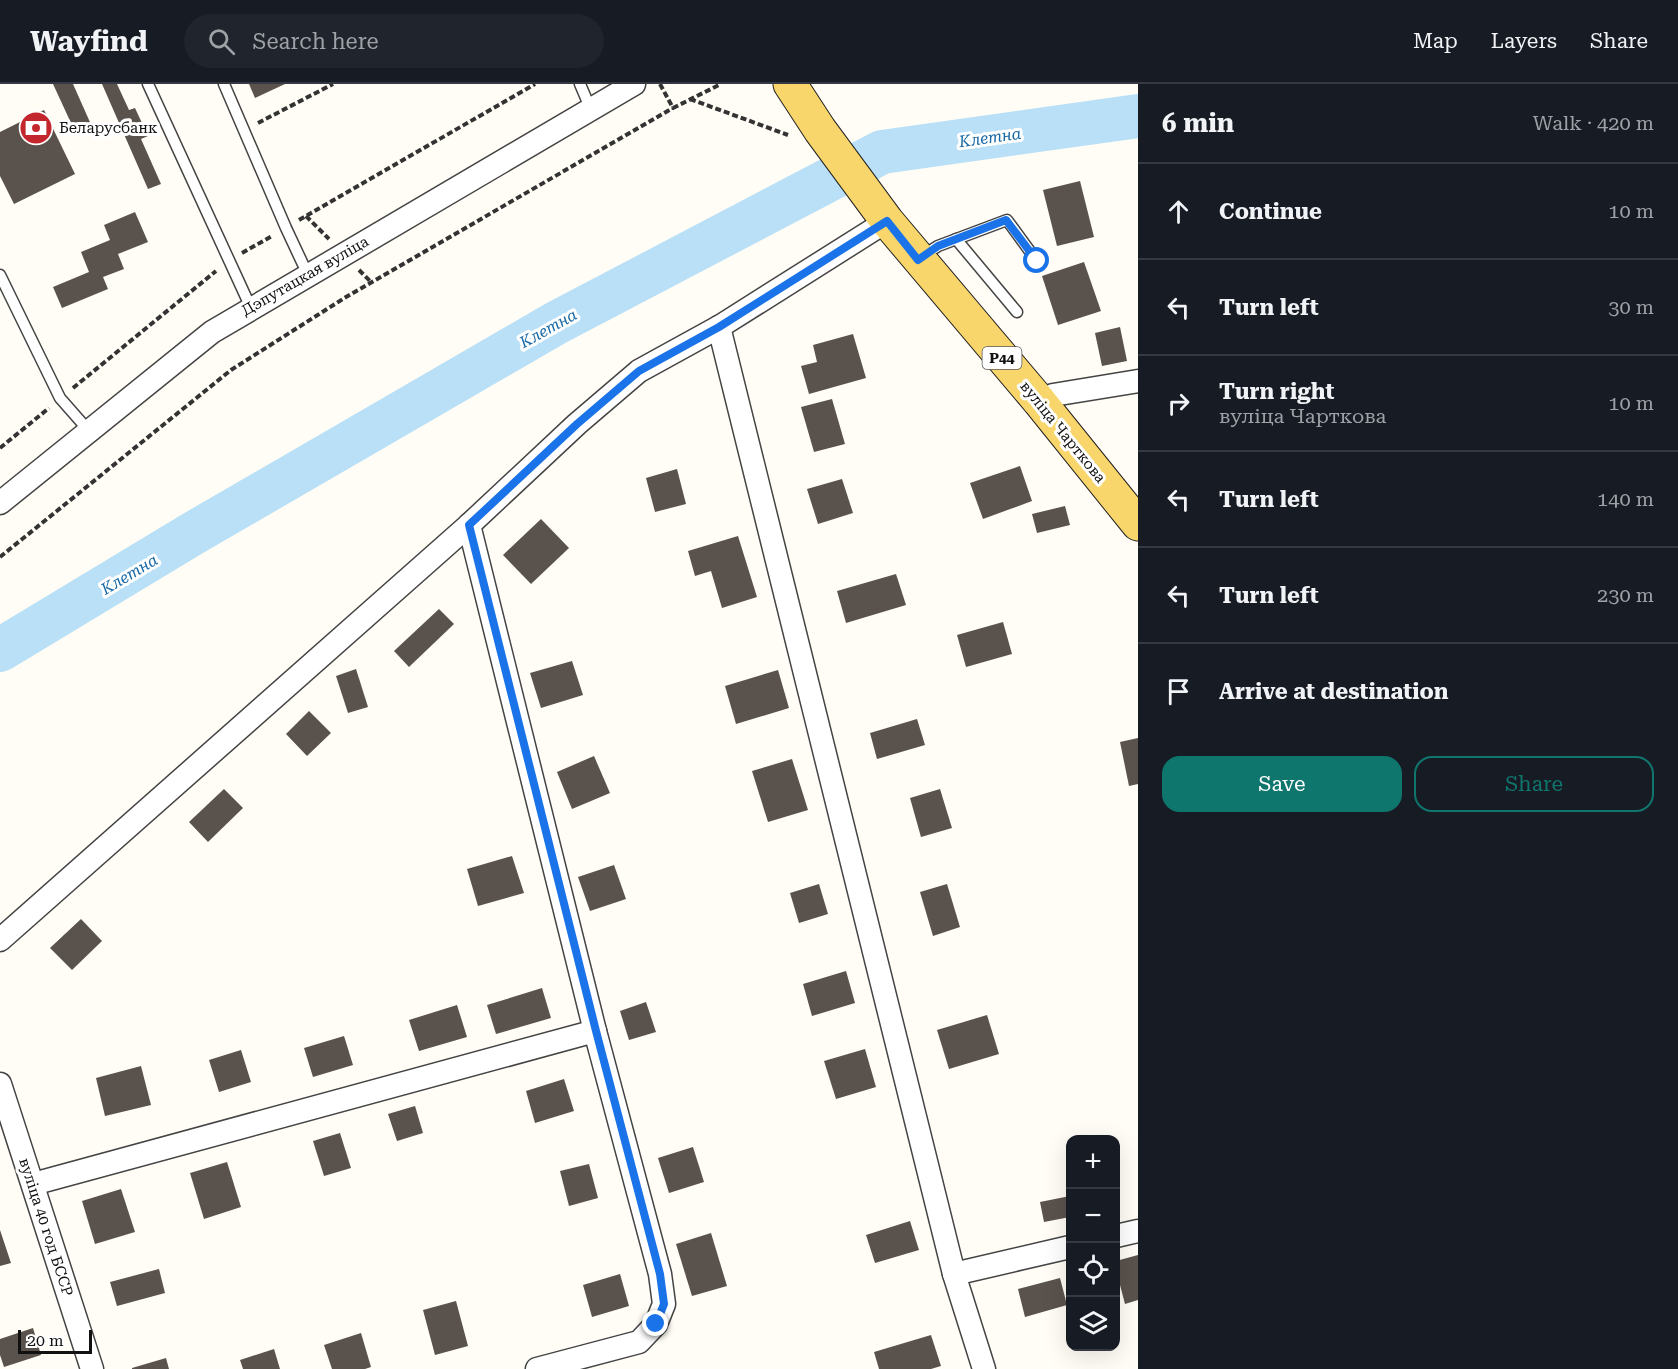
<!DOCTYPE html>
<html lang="en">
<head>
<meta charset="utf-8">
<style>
	body { margin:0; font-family:"Roboto Serif",serif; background:#20242c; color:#f1f3f6 }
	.controls { position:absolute; right:18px; bottom:18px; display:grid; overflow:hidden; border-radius:12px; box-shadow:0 6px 24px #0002 }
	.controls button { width:54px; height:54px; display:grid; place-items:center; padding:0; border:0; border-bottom:2px solid #363941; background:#171b24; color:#f1f3f6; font:30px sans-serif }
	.scale { position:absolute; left:18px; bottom:15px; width:74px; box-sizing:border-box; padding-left:6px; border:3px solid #111; border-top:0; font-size:16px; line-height:21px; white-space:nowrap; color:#111; -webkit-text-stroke:4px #fff; paint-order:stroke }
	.stop { position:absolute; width:18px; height:18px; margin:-14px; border:4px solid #1a73e8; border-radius:50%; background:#fff }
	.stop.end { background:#1a73e8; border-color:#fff; box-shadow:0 2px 6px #0008 }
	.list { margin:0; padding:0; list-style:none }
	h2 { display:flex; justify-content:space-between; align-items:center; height:78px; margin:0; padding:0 24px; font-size:26px }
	h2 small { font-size:20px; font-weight:400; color:#9ea1a6 }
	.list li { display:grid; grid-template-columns:39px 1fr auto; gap:18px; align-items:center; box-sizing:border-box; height:96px; padding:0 24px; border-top:2px solid #363941 }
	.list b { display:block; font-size:22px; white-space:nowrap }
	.list p { margin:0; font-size:20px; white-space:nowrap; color:#9ea1a6 }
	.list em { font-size:20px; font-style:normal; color:#9ea1a6 }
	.actions { display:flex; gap:12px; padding:18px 24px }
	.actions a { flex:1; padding:14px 0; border:2px solid #0f766e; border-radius:18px; text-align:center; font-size:21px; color:#0f766e }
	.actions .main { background:#0f766e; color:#fff }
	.icon { flex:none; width:33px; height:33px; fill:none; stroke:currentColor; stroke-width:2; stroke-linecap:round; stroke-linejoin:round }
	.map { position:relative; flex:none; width:1138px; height:1285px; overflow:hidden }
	header { display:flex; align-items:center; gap:36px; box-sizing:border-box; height:84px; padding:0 30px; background:#171b24; border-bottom:2px solid #363941 }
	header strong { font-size:28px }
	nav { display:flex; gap:33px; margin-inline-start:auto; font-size:21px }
	.search { width:420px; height:54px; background:#20242c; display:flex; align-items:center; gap:15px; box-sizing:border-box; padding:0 21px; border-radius:33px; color:#9ea1a6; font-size:22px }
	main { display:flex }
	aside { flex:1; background:#171b24 }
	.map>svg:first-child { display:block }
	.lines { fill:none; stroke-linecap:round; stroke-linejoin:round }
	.river { stroke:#b9e0f7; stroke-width:44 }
	.building { fill:#5a524d }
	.lane-casing { stroke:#444; stroke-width:13 }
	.street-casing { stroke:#444; stroke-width:25 }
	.primary-casing { stroke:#222; stroke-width:35 }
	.path { stroke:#333; stroke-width:4; stroke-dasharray:6 3; stroke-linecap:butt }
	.lane { stroke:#fff; stroke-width:10 }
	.street { stroke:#fff; stroke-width:22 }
	.primary { stroke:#f9d66b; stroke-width:33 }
	.route { stroke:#1a73e8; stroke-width:8 }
	.labels { text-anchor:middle; stroke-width:6; stroke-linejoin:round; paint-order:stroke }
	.shield { fill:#fff; stroke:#585858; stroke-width:1.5 }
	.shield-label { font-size:14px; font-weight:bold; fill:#111 }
	.poi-label { font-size:15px; fill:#111; stroke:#fff; text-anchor:start }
	.street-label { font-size:15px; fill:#111; stroke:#fff }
	.water-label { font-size:16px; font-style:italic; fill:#1768a6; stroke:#fff }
</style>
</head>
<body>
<header>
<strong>Wayfind</strong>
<div class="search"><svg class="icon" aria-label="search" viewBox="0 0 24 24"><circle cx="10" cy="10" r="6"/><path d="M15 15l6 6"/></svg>Search here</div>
<nav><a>Map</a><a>Layers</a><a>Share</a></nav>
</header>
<main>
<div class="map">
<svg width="1138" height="1285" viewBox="0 0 1138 1285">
	<rect width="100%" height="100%" fill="#fffdf5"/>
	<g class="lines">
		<polyline class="river" points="0,566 192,450 556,239 882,68 1138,32"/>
	</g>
	<g class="building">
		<polygon points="53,0 73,0 93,45 77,52"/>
		<polygon points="102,0 117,0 129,26 135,24 148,52 141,55 161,100 148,105"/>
		<polygon points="249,0 285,0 255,14"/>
		<polygon points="44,26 75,90 14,120 0,92 0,48"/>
		<polygon points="1080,97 1094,153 1057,162 1043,106"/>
		<polygon points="135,128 148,158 118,170 124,185 103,193 108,205 62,224 53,203 89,188 81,168 110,156 104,141"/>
		<polygon points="1084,178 1101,227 1058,241 1042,192"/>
		<polygon points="1120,243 1127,277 1102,282 1095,249"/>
		<polygon points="853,250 866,294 809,310 801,282 817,278 813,261"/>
		<polygon points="832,315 845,360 814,368 801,323"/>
		<polygon points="1020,382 1032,417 983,435 970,399"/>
		<polygon points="677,385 686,420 655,428 646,394"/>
		<polygon points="842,395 853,429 818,440 807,405"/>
		<polygon points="1065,422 1070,441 1037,449 1032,430"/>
		<polygon points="541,435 569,464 531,500 503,471"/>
		<polygon points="738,452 757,513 722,524 711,487 695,492 688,467"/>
		<polygon points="896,490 906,521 846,539 837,507"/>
		<polygon points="439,525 454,540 409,583 394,567"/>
		<polygon points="1003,538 1012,570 966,583 957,551"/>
		<polygon points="572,577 583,611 541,624 530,589"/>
		<polygon points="356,585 368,623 348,629 336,592"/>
		<polygon points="778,586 789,624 736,640 725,602"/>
		<polygon points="309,627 331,649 307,672 286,650"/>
		<polygon points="917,635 925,661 877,675 870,649"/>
		<polygon points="1138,654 1138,700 1129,702 1120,658"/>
		<polygon points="594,672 610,709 572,725 557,688"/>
		<polygon points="792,675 808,726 768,738 752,687"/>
		<polygon points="224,705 243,724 208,758 189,738"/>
		<polygon points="940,705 952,744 921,753 910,714"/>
		<polygon points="512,772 524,809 478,822 467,785"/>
		<polygon points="614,781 626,815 590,827 578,793"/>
		<polygon points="819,800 828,830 799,839 790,809"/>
		<polygon points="947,800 960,843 933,852 920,808"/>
		<polygon points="81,835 102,857 72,886 50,864"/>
		<polygon points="846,887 855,919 812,932 803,900"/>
		<polygon points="542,904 551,934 496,950 487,921"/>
		<polygon points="646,918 656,948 629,956 620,927"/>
		<polygon points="457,921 467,953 419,967 409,936"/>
		<polygon points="987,931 999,970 949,985 937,946"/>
		<polygon points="344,952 353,981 313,993 304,964"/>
		<polygon points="865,965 876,1003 836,1015 824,977"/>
		<polygon points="241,966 251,998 219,1008 209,976"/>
		<polygon points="141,982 151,1021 105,1032 96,994"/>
		<polygon points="564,995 574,1027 535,1039 526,1007"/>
		<polygon points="415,1022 423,1049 397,1057 388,1030"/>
		<polygon points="340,1049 351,1084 324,1092 313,1057"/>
		<polygon points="693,1063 704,1098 669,1109 658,1074"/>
		<polygon points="227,1078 241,1123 204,1135 190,1089"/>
		<polygon points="589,1080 598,1114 569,1122 560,1087"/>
		<polygon points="121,1105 135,1148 95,1160 82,1117"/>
		<polygon points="1070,1112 1070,1133 1044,1138 1040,1118"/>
		<polygon points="910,1137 919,1166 875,1179 866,1151"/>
		<polygon points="0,1146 11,1179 0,1182"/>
		<polygon points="711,1149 727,1202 692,1212 676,1160"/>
		<polygon points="1138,1171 1138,1216 1125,1220 1116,1186 1116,1177"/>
		<polygon points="159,1185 165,1209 117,1222 110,1198"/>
		<polygon points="620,1190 629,1222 592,1233 583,1201"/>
		<polygon points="1060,1194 1067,1221 1025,1233 1018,1205"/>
		<polygon points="456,1217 468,1262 435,1271 423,1226"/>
		<polygon points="33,1244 41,1271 4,1283 0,1271 0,1255"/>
		<polygon points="361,1249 371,1283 365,1285 332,1285 324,1261"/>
		<polygon points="931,1251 941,1282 931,1285 879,1285 874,1268"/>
		<polygon points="274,1265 280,1285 243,1285 240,1276"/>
		<polygon points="166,1274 169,1285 132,1285 132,1284"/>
	</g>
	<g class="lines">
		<defs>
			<g id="lane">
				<polyline points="148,0 251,224"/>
				<polyline points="224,0 286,144 308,191"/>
				<polyline points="580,0 591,26"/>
				<polyline points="956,155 1017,228"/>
				<polyline points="921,173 938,162 1007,136 1037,177"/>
				<polyline points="0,191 60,314 89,347"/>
			</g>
			<g id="street">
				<polyline points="719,243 954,1190 984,1285"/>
				<polyline points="1039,317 1053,311 1138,297"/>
				<polyline points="0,419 212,248 634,0"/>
				<polyline points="469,441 595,947 660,1190 664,1220 656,1240 639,1258 537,1285"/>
				<polyline points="0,856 469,441 577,340 639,287 719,243 887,137"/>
				<polyline points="0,1000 92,1285"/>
				<polyline points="33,1100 595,947"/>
				<polyline points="1116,1152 1138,1147"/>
				<polyline points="954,1190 1070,1163"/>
			</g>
			<polyline id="primary" points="790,0 820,46 887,137 1039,317 1138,440"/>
		</defs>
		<use href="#lane" class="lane-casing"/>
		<use href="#street" class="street-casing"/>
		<use href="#primary" class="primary-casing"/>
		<g class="path">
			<polyline points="660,0 673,24 721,0"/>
			<polyline points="690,15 788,51"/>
			<polyline points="258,39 333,0"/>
			<polyline points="306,132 329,155"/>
			<polyline points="299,136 535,0"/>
			<polyline points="242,169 272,152"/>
			<polyline points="359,186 371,198"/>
			<polyline points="73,304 216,187"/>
			<polyline points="0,364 49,324"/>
			<polyline points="0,473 231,286 346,213 673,24"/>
		</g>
		<use href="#lane" class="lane"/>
		<use href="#street" class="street"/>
		<use href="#primary" class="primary"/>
	</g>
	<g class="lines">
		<polyline class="route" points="656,1240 664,1220 660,1190 596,947 469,441 577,340 639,287 719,243 887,137 918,176 938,162 1006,136 1037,177"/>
	</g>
	<defs>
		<symbol id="bank-disc" viewBox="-11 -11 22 22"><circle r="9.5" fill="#c4262e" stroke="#fff"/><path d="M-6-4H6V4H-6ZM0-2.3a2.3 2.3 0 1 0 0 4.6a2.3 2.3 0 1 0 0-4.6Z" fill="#fff"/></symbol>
	</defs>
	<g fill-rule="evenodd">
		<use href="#bank-disc" x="17" y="25" width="38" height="38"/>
	</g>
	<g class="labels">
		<rect class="shield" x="982.5" y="263" width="39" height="22" rx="4.5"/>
		<g class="shield-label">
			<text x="1002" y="279">Р44</text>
		</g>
		<g class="poi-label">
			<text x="59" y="49">Беларусбанк</text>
		</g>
		<g class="street-label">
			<text transform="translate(305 192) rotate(-30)" y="5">Дэпутацкая вуліца</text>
			<text transform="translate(1063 348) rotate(51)" y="5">вуліца Чарткова</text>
			<text transform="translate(46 1143) rotate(72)" y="5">вуліца 40 год БССР</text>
		</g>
		<g class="water-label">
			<text transform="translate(990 53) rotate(-8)" y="6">Клетна</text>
			<text transform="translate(548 244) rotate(-29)" y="6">Клетна</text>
			<text transform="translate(129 490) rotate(-31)" y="6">Клетна</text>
		</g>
	</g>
</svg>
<div class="controls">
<button>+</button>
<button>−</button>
<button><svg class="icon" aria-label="locate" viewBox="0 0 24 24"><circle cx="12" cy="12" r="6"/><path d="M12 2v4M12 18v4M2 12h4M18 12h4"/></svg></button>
<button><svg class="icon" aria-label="layers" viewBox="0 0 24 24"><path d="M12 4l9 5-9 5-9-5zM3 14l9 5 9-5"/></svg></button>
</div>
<div class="scale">20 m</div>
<div class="stop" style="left:1037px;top:177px"></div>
<div class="stop end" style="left:656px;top:1240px"></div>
</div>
<aside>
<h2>6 min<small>Walk · 420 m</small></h2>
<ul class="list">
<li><svg class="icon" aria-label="ahead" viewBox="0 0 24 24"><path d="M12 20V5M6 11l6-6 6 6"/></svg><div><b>Continue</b></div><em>10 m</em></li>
<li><svg class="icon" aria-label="left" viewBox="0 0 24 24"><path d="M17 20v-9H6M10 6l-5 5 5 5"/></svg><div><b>Turn left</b></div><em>30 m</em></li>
<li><svg class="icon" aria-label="right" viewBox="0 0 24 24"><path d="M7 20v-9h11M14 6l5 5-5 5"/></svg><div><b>Turn right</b><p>вуліца Чарткова</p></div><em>10 m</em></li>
<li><svg class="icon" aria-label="left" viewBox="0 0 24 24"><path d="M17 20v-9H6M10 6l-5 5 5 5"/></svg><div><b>Turn left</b></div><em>140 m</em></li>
<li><svg class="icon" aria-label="left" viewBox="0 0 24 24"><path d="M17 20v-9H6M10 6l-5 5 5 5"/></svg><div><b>Turn left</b></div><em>230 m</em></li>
<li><svg class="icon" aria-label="arrive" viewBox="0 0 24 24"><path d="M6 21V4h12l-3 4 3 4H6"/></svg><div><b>Arrive at destination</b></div></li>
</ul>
<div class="actions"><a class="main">Save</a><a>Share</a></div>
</aside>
</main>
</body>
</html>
